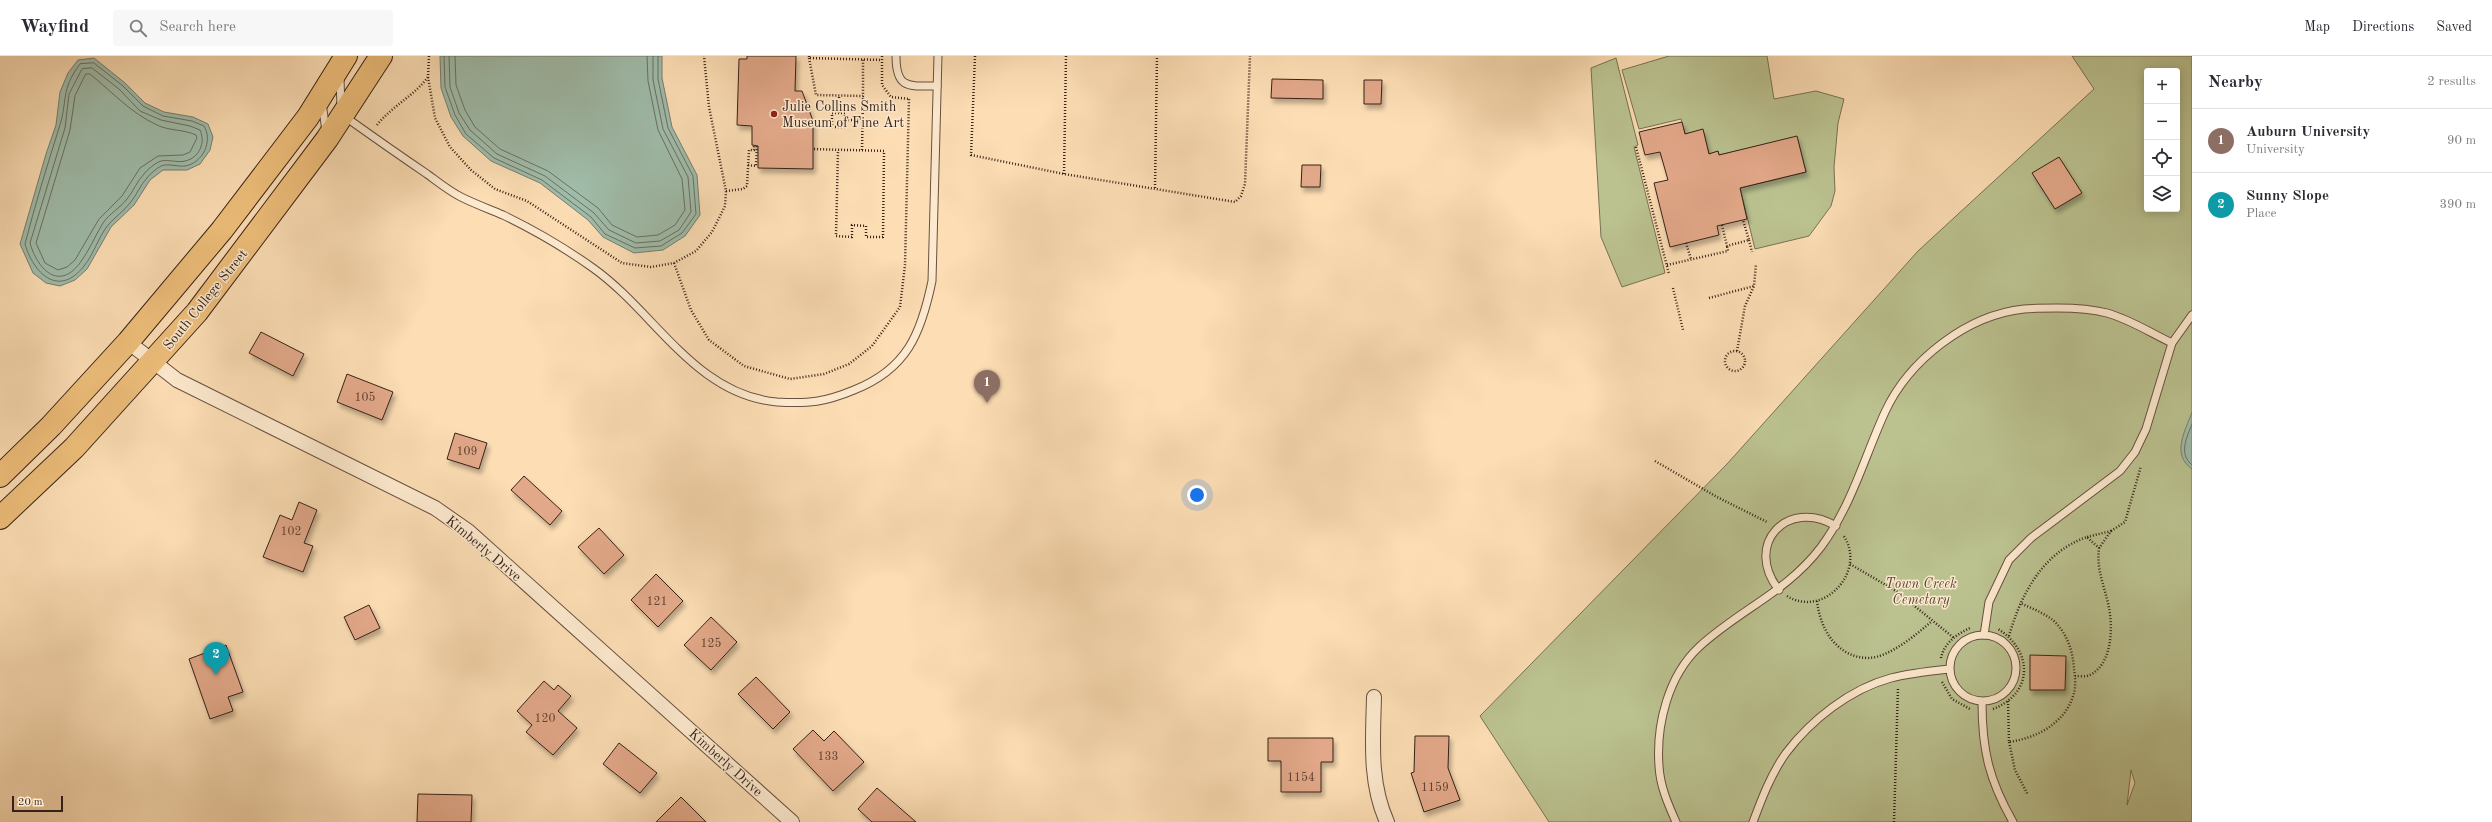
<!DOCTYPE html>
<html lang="en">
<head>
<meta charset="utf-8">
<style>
	body { margin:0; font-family:"Old Standard TT",serif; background:#f7f7f7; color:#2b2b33 }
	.controls { position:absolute; right:12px; top:12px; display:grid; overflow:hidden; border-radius:4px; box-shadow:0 2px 10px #0003 }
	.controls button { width:36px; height:36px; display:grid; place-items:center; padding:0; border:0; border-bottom:1px solid #e1e1e2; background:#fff; color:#2b2b33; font:20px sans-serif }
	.scale { position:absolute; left:12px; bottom:10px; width:51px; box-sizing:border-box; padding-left:4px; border:2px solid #362219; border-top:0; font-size:11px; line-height:14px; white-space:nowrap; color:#362219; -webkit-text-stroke:3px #fde9ce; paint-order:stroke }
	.you { position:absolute; left:1197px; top:439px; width:14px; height:14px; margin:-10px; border:3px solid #fff; border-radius:50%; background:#1a73e8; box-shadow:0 0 0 6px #1a73e833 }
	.badge { display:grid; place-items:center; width:26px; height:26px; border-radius:50%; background:#8f2418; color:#fff; font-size:13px; font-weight:700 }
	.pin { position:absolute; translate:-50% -33px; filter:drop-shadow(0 1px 2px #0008) }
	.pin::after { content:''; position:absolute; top:21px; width:14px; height:12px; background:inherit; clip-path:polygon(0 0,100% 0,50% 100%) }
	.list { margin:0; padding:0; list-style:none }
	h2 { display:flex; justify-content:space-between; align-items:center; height:52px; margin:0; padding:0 16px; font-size:17px }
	h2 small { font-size:13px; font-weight:400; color:#7c7c81 }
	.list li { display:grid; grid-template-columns:26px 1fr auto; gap:12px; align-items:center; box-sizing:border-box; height:64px; padding:0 16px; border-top:1px solid #e1e1e2 }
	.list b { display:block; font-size:15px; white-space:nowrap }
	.list p { margin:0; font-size:13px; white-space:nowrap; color:#7c7c81 }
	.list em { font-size:13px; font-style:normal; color:#7c7c81 }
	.icon { flex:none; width:22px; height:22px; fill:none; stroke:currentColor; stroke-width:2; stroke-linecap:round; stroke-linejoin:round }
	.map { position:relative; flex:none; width:2192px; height:766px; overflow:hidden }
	header { display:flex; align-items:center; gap:24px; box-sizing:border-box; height:56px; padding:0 20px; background:#fff; border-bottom:1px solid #e1e1e2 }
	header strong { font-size:19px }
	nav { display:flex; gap:22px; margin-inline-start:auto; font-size:14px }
	.search { width:280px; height:36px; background:#f7f7f7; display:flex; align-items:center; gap:10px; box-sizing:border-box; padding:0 14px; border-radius:4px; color:#7c7c81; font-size:15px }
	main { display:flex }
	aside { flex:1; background:#fff }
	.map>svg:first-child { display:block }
	.green { fill:#bbc290; stroke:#787254; fill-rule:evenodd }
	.water { fill:#9fbcaa; stroke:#757e70 }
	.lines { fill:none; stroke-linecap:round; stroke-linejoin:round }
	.shore { stroke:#6a6f62; stroke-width:1 }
	.building { fill:#e2a889; stroke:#362219; filter:url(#shadow) }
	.service-casing { stroke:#685140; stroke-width:9 }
	.minor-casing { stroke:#685140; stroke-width:16 }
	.primary-casing { stroke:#362219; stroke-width:24 }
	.path { stroke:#362219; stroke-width:2.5; stroke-dasharray:1 2; stroke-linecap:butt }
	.service { stroke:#fde9ce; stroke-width:7 }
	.minor { stroke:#fde9ce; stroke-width:14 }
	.primary { stroke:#eebe7a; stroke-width:22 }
	.poi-dot { fill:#8f2418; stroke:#fde9ce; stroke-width:1.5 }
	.labels { text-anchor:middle; stroke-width:3; stroke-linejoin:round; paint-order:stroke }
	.number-label { font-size:12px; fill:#614435 }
	.poi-label { font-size:14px; fill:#362219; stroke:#fde9ce; text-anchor:start }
	.street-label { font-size:14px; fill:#362219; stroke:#fde9ce }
	.park-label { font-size:14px; font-style:italic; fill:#574a37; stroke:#fde9ce }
</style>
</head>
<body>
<header>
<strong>Wayfind</strong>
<div class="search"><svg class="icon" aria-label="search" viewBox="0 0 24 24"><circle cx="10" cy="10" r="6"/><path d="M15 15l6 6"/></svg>Search here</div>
<nav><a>Map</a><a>Directions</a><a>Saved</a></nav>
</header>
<main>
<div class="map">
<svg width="2192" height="766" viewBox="0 0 2192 766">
	<defs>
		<filter id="shadow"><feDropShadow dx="2.5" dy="4.5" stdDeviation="2" flood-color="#0004"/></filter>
	</defs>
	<rect width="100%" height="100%" fill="#fcddb4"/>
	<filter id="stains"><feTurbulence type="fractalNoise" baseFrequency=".005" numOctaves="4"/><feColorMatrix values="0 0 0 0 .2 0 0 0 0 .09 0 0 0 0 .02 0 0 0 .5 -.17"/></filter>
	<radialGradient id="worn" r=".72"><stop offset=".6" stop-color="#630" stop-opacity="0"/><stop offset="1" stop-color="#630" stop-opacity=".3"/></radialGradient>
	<g class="green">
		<polygon points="1669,0 1767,0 1774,43 1816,35 1844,43 1838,67 1834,111 1835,135 1831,150 1809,180 1755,193 1740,132 1806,116 1797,81 1719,99 1718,95 1709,98 1703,74 1685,78 1681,63 1639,73 1622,14"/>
		<path d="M2072,0H2192V766H1549L1480,660L1727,408L1918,195L2094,33ZM2147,15H2177V153H2147ZM2131,714L2135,727L2127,749Z"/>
		<polygon points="1616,2 1638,89 1634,91 1665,217 1622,231 1601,181 1591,12"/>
	</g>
	<g class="water">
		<polygon points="440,0 662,0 662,22 672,71 697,119 700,159 685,180 663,194 634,197 603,181 588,164 540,127 491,105 463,80 451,61 441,32"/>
		<polygon points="94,2 125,27 145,47 164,56 193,61 208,68 213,81 210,94 200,108 187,114 163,114 150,124 134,149 111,171 87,213 75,224 60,230 46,227 33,217 20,188 46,98 56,69 60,36 68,17 78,4"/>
		<path d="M2192,356V413C2171,398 2185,376 2192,356Z"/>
	</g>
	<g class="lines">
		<g class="shore">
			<polyline points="444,0 445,31 455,59 466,78 494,102 542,124 591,161 605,178 635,192 661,190 682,177 696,158 693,120 668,72 658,23 658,0"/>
			<polyline points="449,0 450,31 459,57 470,74 497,98 545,120 594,157 609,174 636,187 660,185 679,174 691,156 688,121 663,73 653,24 653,0"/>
			<polyline points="455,0 456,29 465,54 475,71 500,93 548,115 598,152 612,169 637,181 658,179 675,169 685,154 682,123 658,74 648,25 647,0"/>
			<path d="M94,7L123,30L143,50L163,60L192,65L204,70C213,85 203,107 185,110C178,111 168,107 161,110C157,112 150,118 147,122C140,129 137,139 130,147C124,155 115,161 109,168C98,181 94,198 84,210C58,243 33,216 25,188C35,149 47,110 59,72C68,46 60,34 80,8Z"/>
			<path d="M92,12L119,33L140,55L161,64L190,70L200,74C206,87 199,102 185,105C177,107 168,103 161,105C155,107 147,114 144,118C137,125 133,136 127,143C120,152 109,158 103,167C95,180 89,195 80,207C58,236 37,212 30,187L65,72L69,38L82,13Z"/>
			<path d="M86,18H90C112,36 131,57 157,69C169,75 183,73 196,79L197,82L190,96L183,99L158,100L140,112L122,140L99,163L75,204L67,211L58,214L45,207L36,187L70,74L75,40Z"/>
			<path d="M2192,368C2187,381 2178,398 2192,409"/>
		</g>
	</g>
	<g class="building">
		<polygon points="747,0 796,0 795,35 802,35 813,65 813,113 758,112 758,90 752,89 752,70 737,69 739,3 747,3"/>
		<polygon points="1272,23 1323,24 1323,43 1271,42"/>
		<polygon points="1364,24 1382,24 1381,48 1364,48"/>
		<polygon points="1682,66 1685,78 1703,73 1709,98 1718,95 1719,99 1797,80 1806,116 1740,132 1747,163 1717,170 1719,179 1670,191 1654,127 1668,124 1660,96 1645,99 1639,76"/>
		<polygon points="2059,101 2082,137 2055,153 2032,117"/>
		<polygon points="1302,109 1321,109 1320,131 1301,131"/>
		<polygon points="261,276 304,298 293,320 249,297"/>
		<polygon points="347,318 393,336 382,364 337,346"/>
		<polygon points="455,377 487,387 479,413 447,403"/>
		<polygon points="524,420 562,455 550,469 511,434"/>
		<polygon points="299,446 317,454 304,487 313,490 303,516 263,501 280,459 292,464"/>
		<polygon points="599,472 624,499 604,518 578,491"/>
		<polygon points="656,518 683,545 658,571 631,544"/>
		<polygon points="369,549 380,572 355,584 344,561"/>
		<polygon points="711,561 737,586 711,614 684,589"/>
		<polygon points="226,589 243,636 228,641 233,655 210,663 189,603"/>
		<polygon points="2030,599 2066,600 2065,634 2030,634"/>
		<polygon points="756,621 790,656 773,673 738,638"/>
		<polygon points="544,625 554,634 558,629 571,640 558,655 577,672 553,699 526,676 532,669 517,655"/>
		<polygon points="813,674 824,685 834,675 864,706 833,735 793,693"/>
		<polygon points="1415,680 1449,680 1448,712 1460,744 1424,756 1411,717 1414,716"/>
		<polygon points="1268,682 1333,682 1333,706 1321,706 1321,736 1281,736 1281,705 1268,705"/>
		<polygon points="619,687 657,717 640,737 603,708"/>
		<polygon points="877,732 916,766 872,766 858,753"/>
		<polygon points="418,738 472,739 471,766 417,766"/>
		<polygon points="681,741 706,766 656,766"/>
	</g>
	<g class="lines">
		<defs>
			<g id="service">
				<path d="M896,0C896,33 908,30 937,30"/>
				<polyline points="340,23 341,51"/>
				<polyline points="322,47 326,75"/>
				<path d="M344,60C372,80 399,99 427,118C438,126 449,135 461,141C475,148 489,153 503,159C534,174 565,192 593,212C655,256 695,339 777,346C809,348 825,346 854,334C907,313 921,278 932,225L938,0"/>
				<path d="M1779,534C1743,489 1787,441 1836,470"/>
				<circle cx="1983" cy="612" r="33"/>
				<polyline points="1984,579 1989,546 2009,504 2031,482 2120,415 2135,396 2146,373 2172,287 2192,259"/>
				<path d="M1982,646C1982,694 1989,724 2013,766"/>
				<path d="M1676,766C1668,748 1660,730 1659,710C1656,669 1668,620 1699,591C1739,554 1787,536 1821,491C1852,449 1864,402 1885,356C1909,304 1967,259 2024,253C2035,252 2046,252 2057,252C2073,252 2092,253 2107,257C2129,263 2151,277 2172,287"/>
				<path d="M1753,766C1762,742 1771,718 1786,697C1811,664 1850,633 1891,622C1910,617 1930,615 1949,613"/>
			</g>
			<g id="minor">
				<polyline points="128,286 177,324 435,452 468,475 792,766"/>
				<path d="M1374,641C1373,684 1369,726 1387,766"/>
			</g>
			<g id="primary">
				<polyline points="0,420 51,370 128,286 222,174 308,61 346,0"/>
				<polyline points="0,462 74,392 197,256 327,83 381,0"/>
			</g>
		</defs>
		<use href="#service" class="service-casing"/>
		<use href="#minor" class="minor-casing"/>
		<use href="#primary" class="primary-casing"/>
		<g class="path">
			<polyline points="429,0 428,21 435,62 450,91 471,114 495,133 527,145 622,207 651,211 674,207 696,195 712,176 725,150 726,135 709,51 704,0"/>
			<polyline points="809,0 809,2 882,4"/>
			<polyline points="882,0 882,29 891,41 910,43"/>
			<polyline points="975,0 971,99 1064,118 1235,146 1241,140 1245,128 1250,0"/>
			<polyline points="809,2 816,39 863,40 863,3"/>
			<rect x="832" y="57" width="13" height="14"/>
			<polyline points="839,57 839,40"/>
			<polyline points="845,64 862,64"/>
			<path d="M377,69C392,50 414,40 428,21"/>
			<polyline points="1636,91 1669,218"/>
			<path d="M814,93C838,94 861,94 884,95L883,181H866V170L852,169V181L836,180L838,94"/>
			<polyline points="862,94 863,40"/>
			<polyline points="748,109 756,110 757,90"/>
			<polyline points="1064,118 1066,0"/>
			<polyline points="1155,132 1157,0"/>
			<polyline points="726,135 743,133 747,130 749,94 754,94 754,90"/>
			<polyline points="1722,169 1727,190 1749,184 1743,164"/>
			<polyline points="1749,184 1752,196"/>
			<polyline points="1686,187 1691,203"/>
			<polyline points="674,207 691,254 709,284 744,310 790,323 824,318 849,308 872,290 900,251 905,209 909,43"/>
			<polyline points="1667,209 1728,195 1727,190"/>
			<polyline points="1673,232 1683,274"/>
			<polyline points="1709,242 1754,230"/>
			<circle cx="1735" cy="305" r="10"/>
			<polyline points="1737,295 1745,250 1754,230 1756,208"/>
			<polyline points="1655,405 1717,441 1767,466"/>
			<polyline points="2111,475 2125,466 2141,410"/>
			<polyline points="2087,481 2111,475 2099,492"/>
			<polyline points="1850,508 1896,535 1954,582"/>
			<path d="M1787,540C1824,563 1868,514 1843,479"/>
			<path d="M1817,545C1820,573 1837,602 1869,602C1890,601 1917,578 1932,565"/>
			<path d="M2009,580C2021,538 2043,496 2087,481L2099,492C2096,514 2105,531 2109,552C2113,573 2112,608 2090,619C2086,621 2079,620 2075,620"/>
			<path d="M1941,602C1944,587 1957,578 1970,572"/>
			<polyline points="1942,626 1952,643 1970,653"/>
			<path d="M2008,645L2009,686C2037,682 2066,667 2074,637C2076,630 2075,620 2074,613C2073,595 2067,578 2055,566C2045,557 2031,552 2020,547"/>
			<path d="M1993,653C2034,637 2033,595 1998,573"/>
			<polyline points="2009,686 2015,714 2028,739"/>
			<polyline points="1894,766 1898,631"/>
		</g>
		<use href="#service" class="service"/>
		<use href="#minor" class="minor"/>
		<use href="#primary" class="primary"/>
	</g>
	<circle class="poi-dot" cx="774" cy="58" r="4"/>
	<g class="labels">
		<g class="number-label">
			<text x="365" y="345">105</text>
			<text x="467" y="399">109</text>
			<text x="291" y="479">102</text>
			<text x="657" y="549">121</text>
			<text x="711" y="591">125</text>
			<text x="545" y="666">120</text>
			<text x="828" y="704">133</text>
			<text x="1301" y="725">1154</text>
			<text x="1435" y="735">1159</text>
		</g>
		<g class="poi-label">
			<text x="782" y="55">Julie Collins Smith<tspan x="782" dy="16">Museum of Fine Art</tspan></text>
		</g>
		<g class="street-label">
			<text transform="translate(205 243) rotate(-51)" y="5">South College Street</text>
			<text transform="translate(484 492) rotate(40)" y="5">Kimberly Drive</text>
			<text transform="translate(726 706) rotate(42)" y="5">Kimberly Drive</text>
		</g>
		<g class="park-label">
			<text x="1921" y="532">Town Creek<tspan x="1921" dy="16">Cemetary</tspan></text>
		</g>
	</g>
	<rect width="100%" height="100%" filter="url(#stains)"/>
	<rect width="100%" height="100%" fill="url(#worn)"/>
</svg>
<div class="controls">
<button>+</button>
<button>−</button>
<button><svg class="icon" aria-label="locate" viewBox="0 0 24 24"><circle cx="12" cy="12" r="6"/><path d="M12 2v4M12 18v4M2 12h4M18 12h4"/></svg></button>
<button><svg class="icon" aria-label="layers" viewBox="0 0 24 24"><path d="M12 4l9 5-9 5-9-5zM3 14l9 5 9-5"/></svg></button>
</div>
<div class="scale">20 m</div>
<div class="you"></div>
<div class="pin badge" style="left:987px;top:347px;background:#8d6e63">1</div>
<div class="pin badge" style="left:216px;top:619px;background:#0f9aa8">2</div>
</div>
<aside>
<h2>Nearby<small>2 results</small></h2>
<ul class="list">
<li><span class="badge" style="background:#8d6e63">1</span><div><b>Auburn University</b><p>University</p></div><em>90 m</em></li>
<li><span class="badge" style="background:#0f9aa8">2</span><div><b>Sunny Slope</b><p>Place</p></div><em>390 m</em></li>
</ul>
</aside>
</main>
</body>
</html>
